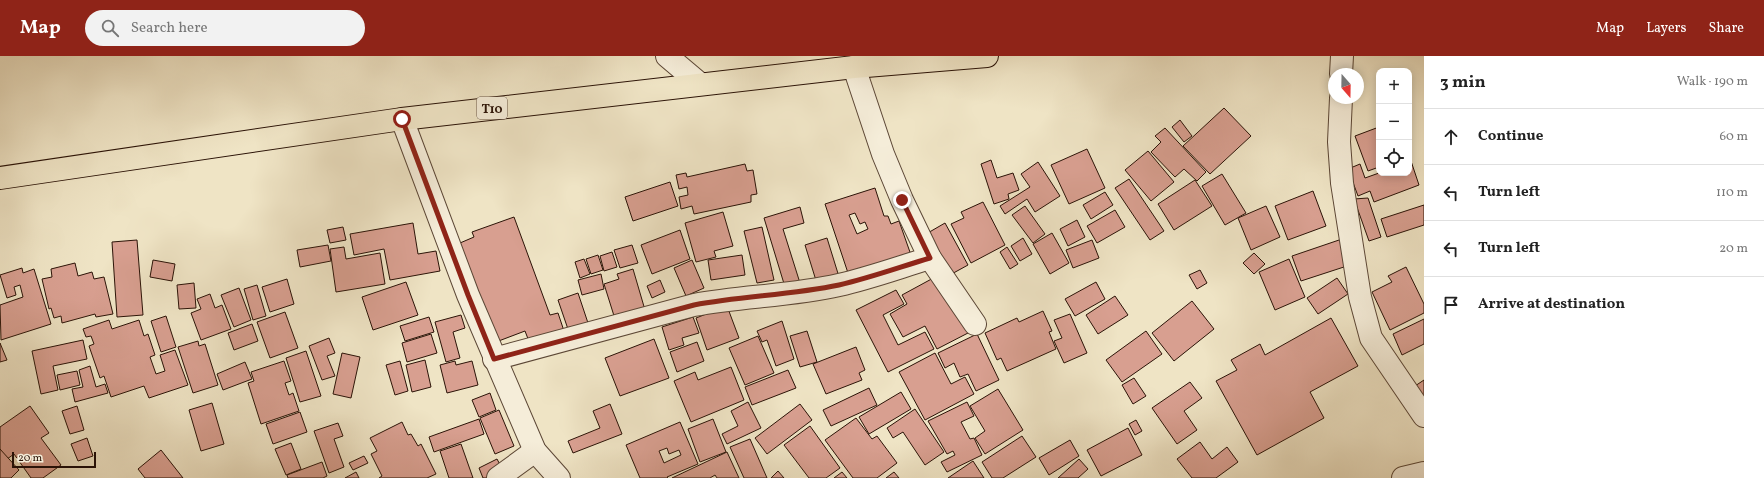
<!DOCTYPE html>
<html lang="en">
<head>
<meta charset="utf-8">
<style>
	body { margin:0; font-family:Vollkorn,serif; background:#f2f2f2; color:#222 }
	.controls { position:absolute; right:12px; top:12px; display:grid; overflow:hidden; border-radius:8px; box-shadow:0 2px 10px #0003 }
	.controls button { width:36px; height:36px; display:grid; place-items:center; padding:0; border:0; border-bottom:1px solid #e0e0e0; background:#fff; color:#222; font:20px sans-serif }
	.compass { position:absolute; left:1328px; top:12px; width:36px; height:36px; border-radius:50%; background:#fff; box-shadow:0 2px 10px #0003; rotate:160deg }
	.scale { position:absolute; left:12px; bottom:10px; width:84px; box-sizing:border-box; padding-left:4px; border:2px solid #2b1307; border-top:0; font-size:11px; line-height:14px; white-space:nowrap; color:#2b1307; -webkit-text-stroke:3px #f5edd9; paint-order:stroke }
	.stop { position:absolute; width:12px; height:12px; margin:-9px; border:3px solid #8f2418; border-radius:50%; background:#fff }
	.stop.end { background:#8f2418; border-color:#fff; box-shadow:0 1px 4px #0008 }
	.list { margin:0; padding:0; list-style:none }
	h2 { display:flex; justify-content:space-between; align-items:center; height:52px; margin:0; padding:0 16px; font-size:17px }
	h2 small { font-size:13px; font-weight:400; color:#767676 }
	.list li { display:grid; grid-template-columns:26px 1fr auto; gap:12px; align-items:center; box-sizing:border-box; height:56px; padding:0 16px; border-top:1px solid #e0e0e0 }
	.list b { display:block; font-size:15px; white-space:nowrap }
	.list em { font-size:13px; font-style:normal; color:#767676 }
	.icon { flex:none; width:22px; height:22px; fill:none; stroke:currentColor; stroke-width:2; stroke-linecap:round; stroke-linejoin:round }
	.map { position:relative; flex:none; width:1424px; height:422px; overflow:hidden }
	header { display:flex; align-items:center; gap:24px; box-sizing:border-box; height:56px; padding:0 20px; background:#8f2418; color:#fff }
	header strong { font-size:19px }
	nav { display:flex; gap:22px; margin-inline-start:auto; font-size:14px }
	.search { width:280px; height:36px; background:#f2f2f2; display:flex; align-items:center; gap:10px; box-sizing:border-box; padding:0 14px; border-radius:22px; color:#767676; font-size:15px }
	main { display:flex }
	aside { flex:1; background:#fff }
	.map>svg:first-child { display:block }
	.building { fill:#d89f90; stroke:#2b1307; fill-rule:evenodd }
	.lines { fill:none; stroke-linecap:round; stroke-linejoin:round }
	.street-casing { stroke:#5c4736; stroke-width:24 }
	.highway-casing { stroke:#2b1307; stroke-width:24 }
	.street { stroke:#f5edd9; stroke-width:22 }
	.highway { stroke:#efe4c5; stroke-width:22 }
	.route { stroke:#8f2418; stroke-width:5 }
	.labels { text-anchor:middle; stroke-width:3; stroke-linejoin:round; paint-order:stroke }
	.shield { fill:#f5edd9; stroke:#685446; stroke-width:1 }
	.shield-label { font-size:13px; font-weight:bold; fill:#2b1307 }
</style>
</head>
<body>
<header>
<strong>Map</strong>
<div class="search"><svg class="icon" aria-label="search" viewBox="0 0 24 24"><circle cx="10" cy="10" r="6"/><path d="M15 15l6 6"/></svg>Search here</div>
<nav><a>Map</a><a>Layers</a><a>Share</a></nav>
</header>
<main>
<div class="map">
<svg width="1424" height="422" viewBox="0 0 1424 422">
	<rect width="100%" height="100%" fill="#efe4c5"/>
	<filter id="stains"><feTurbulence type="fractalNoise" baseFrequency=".005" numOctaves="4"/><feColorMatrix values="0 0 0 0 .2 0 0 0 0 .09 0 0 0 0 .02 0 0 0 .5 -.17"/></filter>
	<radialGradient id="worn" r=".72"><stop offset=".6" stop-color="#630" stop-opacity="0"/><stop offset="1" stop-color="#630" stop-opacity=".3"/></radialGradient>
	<g class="building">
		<polygon points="1224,52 1251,80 1210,118 1183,90"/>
		<polygon points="1180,64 1192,80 1184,86 1172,71"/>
		<polygon points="1379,71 1379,111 1368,115 1355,80"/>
		<polygon points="1165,72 1206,116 1197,125 1184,113 1175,121 1151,96 1161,86 1155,80"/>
		<polygon points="1087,93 1105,132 1069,148 1051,109"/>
		<polygon points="1148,95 1174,126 1151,145 1125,114"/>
		<polygon points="991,104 997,122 1013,117 1019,134 1008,138 1009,143 994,148 981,108"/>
		<polygon points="1409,105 1411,105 1419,129 1374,146 1370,135 1358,140 1348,113 1360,108 1365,122 1379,117 1409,117"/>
		<polygon points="1038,106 1060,140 1035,156 1027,143 1005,158 1000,150 1030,131 1021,118"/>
		<polygon points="745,108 747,115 753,114 757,138 751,139 751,146 694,158 692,150 681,153 679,141 688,139 687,131 679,133 676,119 686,117 687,121"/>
		<polygon points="1222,118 1246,157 1225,169 1202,130"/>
		<polygon points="1129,123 1164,175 1150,184 1115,132"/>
		<polygon points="1195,124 1212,150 1174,174 1158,148"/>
		<polygon points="670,126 678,150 633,165 625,141"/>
		<path d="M875,132L884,160H888L891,168L899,165L911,199L849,220L825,148ZM855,157L860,168L865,166L868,173L857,178L849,159Z"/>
		<polygon points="1313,135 1326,170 1288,184 1275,150"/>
		<polygon points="1105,136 1113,149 1091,163 1083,149"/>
		<polygon points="1368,142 1381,181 1369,185 1354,143"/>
		<polygon points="983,146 1005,189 971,207 951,168 964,162 961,156"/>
		<polygon points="1424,149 1424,169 1387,181 1381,163"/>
		<polygon points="1025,150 1045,178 1033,187 1012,159"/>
		<polygon points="1266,150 1280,181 1251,194 1238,162"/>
		<polygon points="800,151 804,167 783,173 800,227 785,231 764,162"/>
		<polygon points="1115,154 1125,171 1097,187 1087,170"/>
		<polygon points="723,156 733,190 714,195 716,201 696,206 685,167"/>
		<polygon points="514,161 550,259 558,257 564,275 530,288 525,275 496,286 460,187 474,181 472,176"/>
		<polygon points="1077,164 1085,181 1068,190 1060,173"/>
		<polygon points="413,167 418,198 436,195 440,215 390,224 384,193 354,199 350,178"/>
		<polygon points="945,167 968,209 948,220 926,178"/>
		<polygon points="343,171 346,184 330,187 327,174"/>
		<polygon points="762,171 774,224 757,227 744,175"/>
		<polygon points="680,174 690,203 652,218 641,189"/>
		<polygon points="1052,177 1069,207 1050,218 1033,188"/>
		<polygon points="827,182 840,224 818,231 805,189"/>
		<polygon points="1023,182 1032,198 1020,205 1011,190"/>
		<polygon points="1342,183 1350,209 1301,225 1292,200"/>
		<polygon points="137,184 143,259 117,261 112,186"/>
		<polygon points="1092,184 1099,202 1073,212 1066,194"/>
		<polygon points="328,189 331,205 300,211 297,194"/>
		<polygon points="632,189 638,207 620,212 614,194"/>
		<polygon points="344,191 346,203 380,197 385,228 336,236 330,193"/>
		<polygon points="1007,191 1018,208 1010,213 1000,196"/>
		<polygon points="612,196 617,211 604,215 600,200"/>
		<polygon points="1254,197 1265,208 1254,218 1243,207"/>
		<polygon points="598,199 603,214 591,218 586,203"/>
		<polygon points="742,199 745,219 711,224 708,204"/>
		<polygon points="584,203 590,218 580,222 575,206"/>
		<polygon points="1289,203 1305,241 1275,254 1259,216"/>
		<polygon points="153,204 175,208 172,225 150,221"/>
		<polygon points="692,204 704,232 686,240 674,212"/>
		<polygon points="75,207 78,220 92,216 94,223 104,221 113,258 96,261 95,258 62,267 61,260 54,262 51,252 49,253 42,223 52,221 51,213"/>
		<polygon points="1406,211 1424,248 1424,257 1390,274 1372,236 1392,226 1388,220"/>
		<polygon points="22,212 23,217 34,213 51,268 1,284 0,249 23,241 20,229 14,231 16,239 7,242 0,219"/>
		<polygon points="633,213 645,254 615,263 604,228 619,223 617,218"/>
		<polygon points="1200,214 1207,227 1197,233 1189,219"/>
		<polygon points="601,218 604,233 582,239 578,224"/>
		<polygon points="937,220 968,277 937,293 925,270 903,281 890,258 907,248 902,239"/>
		<polygon points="1337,222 1348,238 1318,258 1307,242"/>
		<polygon points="287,223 294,248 270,256 262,231"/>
		<polygon points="660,224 665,236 652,242 647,230"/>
		<polygon points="406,226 418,259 373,274 362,241"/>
		<polygon points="1096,226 1105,243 1075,260 1065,243"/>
		<polygon points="194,227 196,252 179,253 177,229"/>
		<polygon points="257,229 266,260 253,264 244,233"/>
		<polygon points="239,232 251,264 234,271 221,239"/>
		<polygon points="896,234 904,248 883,259 898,289 925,276 934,293 888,316 856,254"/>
		<polygon points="578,237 590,273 570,279 558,244"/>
		<polygon points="210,238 215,252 222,249 231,273 201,284 191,257 201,253 197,243"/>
		<polygon points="1115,240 1128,259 1098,278 1086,259"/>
		<polygon points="1192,245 1214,273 1174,305 1152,277"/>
		<polygon points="727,250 739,282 707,294 696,262"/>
		<polygon points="1043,255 1052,275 1049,276 1056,293 1007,315 1001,302 997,304 985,277 1017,262 1019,266"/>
		<polygon points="285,256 298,292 270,302 257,266"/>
		<polygon points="1070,258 1087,297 1064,307 1054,285 1062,282 1054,264"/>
		<polygon points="461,259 465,272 453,276 460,302 446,306 435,266"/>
		<polygon points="166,260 176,291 161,296 151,265"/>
		<polygon points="429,261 434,276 405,285 400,270"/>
		<polygon points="693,261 699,277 682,282 684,289 669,294 662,271"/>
		<polygon points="1331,262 1358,310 1310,336 1324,362 1257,399 1216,325 1237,314 1231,304 1260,288 1265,299"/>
		<polygon points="1424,263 1424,288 1402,299 1393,278"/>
		<polygon points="109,264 112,273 139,264 144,280 148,278 155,299 150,301 156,318 165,315 160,299 175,294 188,329 149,342 144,330 111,341 104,320 100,322 89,290 94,288 91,280 86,281 83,273"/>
		<polygon points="782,265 794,303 776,310 767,284 762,286 757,275"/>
		<polygon points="252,268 258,285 234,294 228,277"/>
		<polygon points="807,275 817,306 800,311 790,280"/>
		<polygon points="1146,275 1162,298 1122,326 1106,304"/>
		<polygon points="431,278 437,297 407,306 402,287"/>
		<polygon points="977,278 999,324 976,335 968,318 960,321 954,307 945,312 938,297"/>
		<polygon points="758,280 774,317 745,329 729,292"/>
		<polygon points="329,282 335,297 327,300 335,320 322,324 309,290"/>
		<polygon points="654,283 669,322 620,340 605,302"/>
		<polygon points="83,284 87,303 53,310 58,334 41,338 32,295"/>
		<polygon points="198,285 199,290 205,288 218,329 193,337 178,291"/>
		<polygon points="697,286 704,305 677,316 670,296"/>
		<polygon points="0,287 7,304 0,306"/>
		<polygon points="856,291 865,314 859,317 862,324 826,338 813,308"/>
		<polygon points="306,295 321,340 300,346 286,302"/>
		<polygon points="342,297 360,301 351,342 333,338"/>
		<polygon points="935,297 951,328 965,321 974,338 925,364 899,316"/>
		<polygon points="425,304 431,331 412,336 406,309"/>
		<polygon points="284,305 291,325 285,327 289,339 293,337 299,355 261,368 248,327 254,325 251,316"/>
		<polygon points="400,305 408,335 395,339 386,309"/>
		<polygon points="455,305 456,309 472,305 478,329 447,337 440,309"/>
		<polygon points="245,306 252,323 223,334 217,318"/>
		<polygon points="90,310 96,331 105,328 108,337 75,346 72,333 83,331 79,314"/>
		<polygon points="731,311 744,344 691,366 674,325 695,316 698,324"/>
		<polygon points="788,314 796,332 752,349 745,331"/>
		<polygon points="77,315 80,329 60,334 57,319"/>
		<polygon points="1134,322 1146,340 1133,348 1122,329"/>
		<polygon points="1424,324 1424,350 1412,332"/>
		<polygon points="1190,326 1202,342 1184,355 1197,374 1177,388 1152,352"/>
		<polygon points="869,332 877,349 831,370 823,354"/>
		<polygon points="998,333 1023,374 985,398 975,382 985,375 970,350"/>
		<polygon points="901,336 911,353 869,378 859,361"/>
		<polygon points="490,337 496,354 479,361 472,344"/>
		<polygon points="748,346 761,372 727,388 722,378 738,370 731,355"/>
		<polygon points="967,346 974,360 961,366 970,383 974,382 982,399 947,416 941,406 955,399 953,395 947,398 928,365"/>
		<polygon points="212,347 224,388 201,395 189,354"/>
		<polygon points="610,348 622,378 573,397 568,385 600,372 593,355"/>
		<polygon points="800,348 812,364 767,398 755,382"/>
		<polygon points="30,350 49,377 41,382 61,409 43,422 31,422 14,398 3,406 0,401 0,371"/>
		<polygon points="77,350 84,374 70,378 62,355"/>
		<polygon points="915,353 944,396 925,409 903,376 893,382 887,372"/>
		<polygon points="499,354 514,390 495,398 480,362"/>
		<polygon points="300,356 307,376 273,388 266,368"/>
		<polygon points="856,362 872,383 877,380 897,407 877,422 853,422 825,384"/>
		<polygon points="479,363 484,378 434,396 429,381"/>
		<polygon points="713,363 726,396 700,406 688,373"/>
		<polygon points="1136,364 1142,375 1135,379 1129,368"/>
		<polygon points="402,366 408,379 411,378 418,390 421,388 436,418 427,422 379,422 382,420 371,398 377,395 370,382"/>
		<path d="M680,366L698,408L667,421L668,422H640L626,389ZM667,392L669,398L679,394L681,399L664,407L659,395Z"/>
		<polygon points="338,367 343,380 334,383 344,411 329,417 314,375"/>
		<polygon points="810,370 840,412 826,422 809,422 784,389"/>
		<polygon points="1128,372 1142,399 1101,420 1087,394"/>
		<polygon points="1022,380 1036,401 1003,422 992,422 982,406"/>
		<polygon points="87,382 93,400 78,405 71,388"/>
		<polygon points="750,383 767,422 744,422 730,391"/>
		<polygon points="1070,384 1079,400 1049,419 1039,402"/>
		<polygon points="1200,386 1212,403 1227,391 1238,406 1216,422 1192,422 1177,403"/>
		<polygon points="291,387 301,413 286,419 275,393"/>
		<polygon points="461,388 473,422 449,422 440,395"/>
		<polygon points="0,393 19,414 11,422 0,422"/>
		<polygon points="161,394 183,422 145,422 138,413"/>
		<polygon points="727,396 739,422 717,422 715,419 710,422 672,422"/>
		<polygon points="364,400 368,407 353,414 349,407"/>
		<polygon points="497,403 504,416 492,422 483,422 479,412"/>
		<polygon points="1079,403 1088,413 1078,422 1058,422"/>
		<polygon points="973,405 984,422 948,422"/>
		<polygon points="322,406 327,420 323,422 288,422 287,419"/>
		<polygon points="778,415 784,422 771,422"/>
		<polygon points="356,416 359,422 345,422"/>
		<polygon points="842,416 847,422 834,422"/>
		<polygon points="894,416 899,422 886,422"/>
	</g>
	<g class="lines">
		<defs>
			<g id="street">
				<polyline points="667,0 700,28"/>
				<polyline points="854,11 883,98 902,144 930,202 975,268"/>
				<polyline points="1341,18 1342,0"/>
				<polyline points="1341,42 1339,86 1342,127 1360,241 1371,282 1424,360"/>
				<polyline points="402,63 468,239 535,395 559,422"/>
				<path d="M494,303L694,249C742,240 791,240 839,229C870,222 900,211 930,202"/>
				<polyline points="498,422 535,395"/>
				<polyline points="1403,422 1424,417"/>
			</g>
			<polyline id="highway" points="0,122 402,63 854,11 987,0"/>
		</defs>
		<use href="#street" class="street-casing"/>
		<use href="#highway" class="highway-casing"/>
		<use href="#street" class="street"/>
		<use href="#highway" class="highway"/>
	</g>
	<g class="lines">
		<path class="route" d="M402,63L468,239L494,303L694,249C742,240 791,239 839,229C870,222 900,211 930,202L902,144"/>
	</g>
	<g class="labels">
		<rect class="shield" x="477" y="41" width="30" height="22" rx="3"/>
		<g class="shield-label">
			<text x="492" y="57">T10</text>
		</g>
	</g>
	<rect width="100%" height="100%" filter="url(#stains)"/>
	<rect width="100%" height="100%" fill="url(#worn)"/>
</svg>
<div class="controls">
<button>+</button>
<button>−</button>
<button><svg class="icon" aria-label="locate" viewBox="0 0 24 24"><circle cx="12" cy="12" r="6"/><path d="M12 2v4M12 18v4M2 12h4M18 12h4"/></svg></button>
</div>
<svg class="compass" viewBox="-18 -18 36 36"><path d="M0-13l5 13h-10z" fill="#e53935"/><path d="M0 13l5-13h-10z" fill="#767676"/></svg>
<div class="scale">20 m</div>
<div class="stop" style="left:402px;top:63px"></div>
<div class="stop end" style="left:902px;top:144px"></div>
</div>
<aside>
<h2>3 min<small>Walk · 190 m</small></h2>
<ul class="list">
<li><svg class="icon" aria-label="ahead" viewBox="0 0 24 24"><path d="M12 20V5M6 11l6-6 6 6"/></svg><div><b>Continue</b></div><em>60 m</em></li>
<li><svg class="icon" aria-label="left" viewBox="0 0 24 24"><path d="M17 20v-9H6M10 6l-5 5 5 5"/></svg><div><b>Turn left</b></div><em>110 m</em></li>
<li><svg class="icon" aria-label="left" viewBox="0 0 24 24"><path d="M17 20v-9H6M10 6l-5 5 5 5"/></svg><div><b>Turn left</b></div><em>20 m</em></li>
<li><svg class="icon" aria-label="arrive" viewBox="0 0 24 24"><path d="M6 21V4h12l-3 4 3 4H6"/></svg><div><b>Arrive at destination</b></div></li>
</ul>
</aside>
</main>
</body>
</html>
